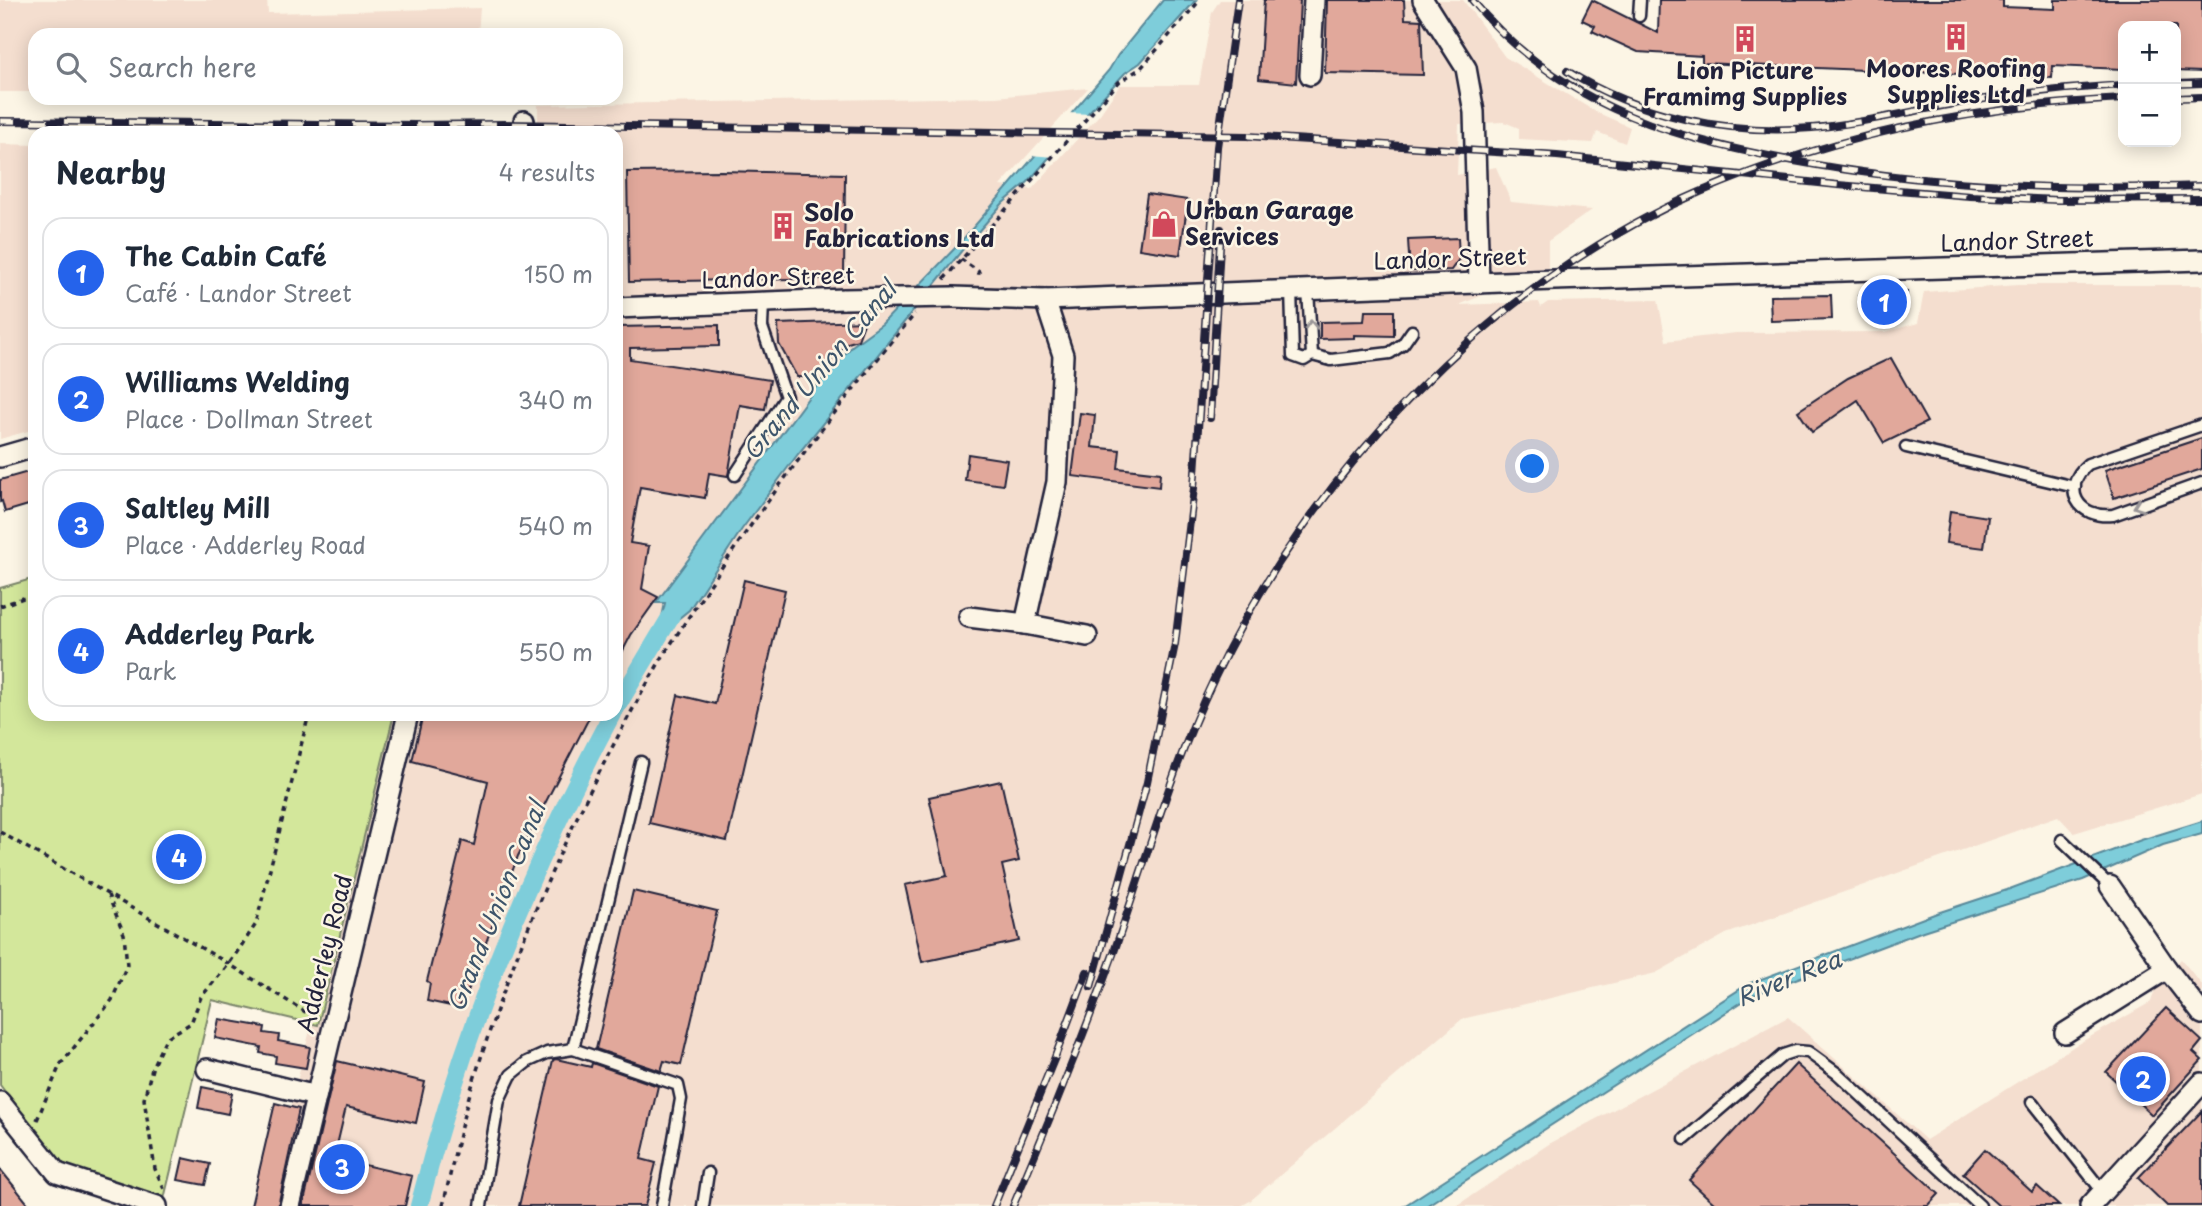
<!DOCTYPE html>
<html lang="en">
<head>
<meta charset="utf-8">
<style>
	body { margin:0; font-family:"Playpen Sans",sans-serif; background:#f2f2f3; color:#1f2937 }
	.controls { position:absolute; right:21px; top:21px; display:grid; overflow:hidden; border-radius:14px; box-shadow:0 4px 18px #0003 }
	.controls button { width:63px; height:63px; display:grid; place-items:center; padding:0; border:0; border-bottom:2px solid #e0e1e3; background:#fff; color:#1f2937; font:35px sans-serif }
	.you { position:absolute; left:1533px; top:467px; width:24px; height:24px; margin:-18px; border:5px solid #fff; border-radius:50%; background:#1a73e8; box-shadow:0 0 0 10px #1a73e833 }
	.badge { display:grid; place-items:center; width:46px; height:46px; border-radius:50%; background:#2563eb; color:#fff; font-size:23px; font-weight:700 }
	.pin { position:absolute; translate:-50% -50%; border:4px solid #fff; box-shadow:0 2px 7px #0006 }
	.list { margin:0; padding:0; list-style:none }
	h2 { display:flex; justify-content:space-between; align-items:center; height:91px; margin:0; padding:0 28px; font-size:30px }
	h2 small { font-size:23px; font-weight:400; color:#747a83 }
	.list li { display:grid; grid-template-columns:46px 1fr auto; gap:21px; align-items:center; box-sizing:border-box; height:112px; margin:0 14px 14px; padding:0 14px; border:2px solid #e0e1e3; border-radius:21px }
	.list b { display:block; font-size:26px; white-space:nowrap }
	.list p { margin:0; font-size:23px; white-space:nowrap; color:#747a83 }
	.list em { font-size:23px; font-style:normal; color:#747a83 }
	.icon { flex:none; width:38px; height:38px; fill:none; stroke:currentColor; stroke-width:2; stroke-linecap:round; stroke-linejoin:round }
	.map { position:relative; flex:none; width:2202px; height:1206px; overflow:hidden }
	.search { position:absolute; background:#fff; box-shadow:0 4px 18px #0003; left:28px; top:28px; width:595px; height:77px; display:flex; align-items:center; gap:18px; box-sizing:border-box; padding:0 24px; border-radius:21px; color:#747a83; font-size:26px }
	.panel { position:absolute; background:#fff; box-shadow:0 4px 18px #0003; left:28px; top:126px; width:595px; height:595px; border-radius:21px }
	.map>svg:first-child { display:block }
	.built { fill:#f4decf }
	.green { fill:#d3e79b; stroke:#7a846b; stroke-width:2 }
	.water { fill:#7ecdda; stroke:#59899a; stroke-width:2 }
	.pier { fill:#fcf5e5 }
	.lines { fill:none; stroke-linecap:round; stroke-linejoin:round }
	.canal { stroke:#7ecdda; stroke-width:18 }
	.building { fill:#e1a89b; stroke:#22223b; stroke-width:2 }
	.service-casing { stroke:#22223b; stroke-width:15 }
	.minor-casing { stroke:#22223b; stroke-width:24 }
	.path { stroke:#22223b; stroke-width:3.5; stroke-dasharray:5 5; stroke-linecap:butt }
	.service { stroke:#fcf5e5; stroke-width:10 }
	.minor { stroke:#fcf5e5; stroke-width:19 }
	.rail-casing { stroke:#22223b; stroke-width:8 }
	.rail { stroke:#fcf5e5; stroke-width:5; stroke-dasharray:16; stroke-linecap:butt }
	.minor-bridge-casing { stroke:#22223b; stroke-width:24; stroke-linecap:butt }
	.minor-bridge { stroke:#fcf5e5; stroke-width:19 }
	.oneway { stroke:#9a9698 }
	.labels { text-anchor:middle; stroke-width:5; stroke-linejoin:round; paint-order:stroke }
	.poi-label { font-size:23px; font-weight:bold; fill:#22223b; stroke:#fcf5e5 }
	.street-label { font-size:23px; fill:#22223b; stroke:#fcf5e5 }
	.water-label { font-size:24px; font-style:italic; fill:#3e556b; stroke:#fcf5e5 }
</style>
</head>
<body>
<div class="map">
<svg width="2202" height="1206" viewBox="0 0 2202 1206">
	<rect width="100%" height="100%" fill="#fcf5e5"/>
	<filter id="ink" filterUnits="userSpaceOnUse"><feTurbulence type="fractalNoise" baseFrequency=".0143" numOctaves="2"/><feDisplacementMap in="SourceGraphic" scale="14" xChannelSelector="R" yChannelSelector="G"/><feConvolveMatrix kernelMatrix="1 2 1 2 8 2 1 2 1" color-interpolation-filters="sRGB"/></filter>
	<g filter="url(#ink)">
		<g class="built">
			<polygon points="0,0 267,0 268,13 480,8 478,35 35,35 35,92 0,92"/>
			<polygon points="1220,0 1463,0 1505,57 1596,112 1630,127 1625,143 1597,132 1593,143 1519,139 1519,128 1504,122 1459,124 1457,175 1496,167 1511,202 1592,210 1548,241 1548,268 1459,305 1539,302 1541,307 1548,302 1658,300 1666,341 1736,333 1885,332 1918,323 1924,292 2018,285 2202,285 2202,794 2074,833 2058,816 1726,934 1656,973 1462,1019 1250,1201 1241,1206 265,1206 391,714 616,714 616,133 538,133 538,105 996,97 1088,88 1000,186 1032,189 1100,114 1120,85 1199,85 1212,12"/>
			<polygon points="0,144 35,145 35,429 0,439"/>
			<polygon points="2181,959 2202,985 2202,1206 1456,1206 1549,1144 1788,1017 1926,1140 2076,1045 2151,1002 2156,986"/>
		</g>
		<polygon class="green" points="35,578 35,714 394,714 318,1025 212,1000 164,1199 60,1164 0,1085 0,588"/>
		<g class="water">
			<polygon points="1163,0 1196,0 1140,63 1125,73 1088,113 1028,182 1003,203 963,249 798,454 742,529 689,610 667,628 661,639 654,634 662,617 665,603 656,603 817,386 852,346 882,324 958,245 1109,70 1118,55"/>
			<polygon points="2202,821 2202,834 2163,845 2083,880 1923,931 1753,995 1426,1206 1404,1206 1748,984 1937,913 2007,890 2141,840"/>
		</g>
		<polygon class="pier" points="1067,113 1092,114 1055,157 1029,155"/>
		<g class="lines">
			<g class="canal">
				<polyline points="616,708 671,616"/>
				<path d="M419,1206C463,1034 528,870 612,714"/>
			</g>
		</g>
		<g class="building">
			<polygon points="1264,0 1300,0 1296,83 1259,79"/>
			<polygon points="1327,0 1404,0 1405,19 1421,20 1423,75 1325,73"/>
			<polygon points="1592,0 1658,33 1659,0 2003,0 2003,7 2055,9 2055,0 2202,0 2202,72 2176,71 2176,26 2123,26 2123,69 2053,66 2052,78 1702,63 1702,56 1638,52 1592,31 1595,26 1582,20"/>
			<polygon points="721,171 845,174 844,278 629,282 627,172"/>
			<polygon points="1147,194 1188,200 1180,255 1139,249"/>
			<polygon points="1458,238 1459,259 1451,270 1410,271 1408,240"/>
			<polygon points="1907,292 1907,307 1859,308 1859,293"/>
			<polygon points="1831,295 1832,319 1771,321 1770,296"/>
			<polygon points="1365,311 1394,311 1394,336 1354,335 1354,338 1320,339 1320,322 1364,321"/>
			<polygon points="865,321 858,340 848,343 815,377 797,377 779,344 778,324"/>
			<polygon points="719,325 719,346 630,348 630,359 770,380 765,409 740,405 728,476 709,473 705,498 640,487 630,543 649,546 642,589 658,597 631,635 616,664 616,327"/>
			<polygon points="1891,358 1927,422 1884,443 1858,400 1812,432 1798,411 1848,378"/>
			<polygon points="1080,413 1095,415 1092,447 1120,450 1118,468 1160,473 1159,487 1072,476"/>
			<polygon points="2202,438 2202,469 2114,498 2105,470"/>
			<polygon points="968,454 1007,460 1003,485 965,480"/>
			<polygon points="35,470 35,492 32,493 35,503 5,512 2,501 0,502 0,480"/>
			<polygon points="1950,511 1988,517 1984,548 1946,543"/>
			<polygon points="744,580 785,590 727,841 649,823 678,695 715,704"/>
			<polygon points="423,714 591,714 518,856 468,991 462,990 460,1008 427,1001 430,983 427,981 462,841 474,845 488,781 412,761"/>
			<polygon points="1001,781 1019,861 1002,865 1019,941 922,962 905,885 947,876 929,797"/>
			<polygon points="633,891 717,911 681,1065 664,1061 661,1071 596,1049"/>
			<polygon points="2166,1008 2202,1041 2193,1052 2202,1060 2152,1115 2106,1072"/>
			<polygon points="219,1019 265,1027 264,1033 279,1035 278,1041 310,1047 306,1068 275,1063 276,1056 260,1053 261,1047 215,1038"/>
			<polygon points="556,1059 591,1067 592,1063 658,1086 641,1159 656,1163 645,1206 519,1206 553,1060"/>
			<polygon points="337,1061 425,1082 416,1123 346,1107 334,1158 412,1176 405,1206 303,1206"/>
			<polygon points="1796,1064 1939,1194 1928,1206 1717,1206 1689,1180"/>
			<polygon points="202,1087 232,1093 228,1114 198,1108"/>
			<polygon points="275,1103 299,1109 278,1206 251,1206"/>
			<polygon points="2202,1111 2202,1206 2167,1206 2138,1178"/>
			<polygon points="1985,1149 2032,1192 2037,1186 2059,1206 1999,1206 1963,1174"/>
			<polygon points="183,1158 210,1164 205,1185 178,1180"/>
			<polygon points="0,1169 30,1206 0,1206"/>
		</g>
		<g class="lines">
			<defs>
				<g id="service">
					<polyline points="1639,16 1640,0"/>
					<polyline points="1291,290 1293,356 1304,360 1312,355 1308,290"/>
					<polyline points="1312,355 1331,360 1390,353 1403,344 1412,331"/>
					<path d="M2202,425L2088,464C2060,488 2078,519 2113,515L2202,483"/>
					<polyline points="1906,447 2075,487"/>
					<polyline points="735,475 786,397 762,327 763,302"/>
					<polyline points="2062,840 2110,886"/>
					<polyline points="573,1049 641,762"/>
					<polyline points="2032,1102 2103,1192"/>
					<polyline points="1685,1139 1783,1055 1795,1051 1808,1052 1838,1074 1980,1206"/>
					<polyline points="481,1206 499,1100 511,1075 527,1062 547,1053 573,1049 678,1085 681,1099 662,1206"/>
					<polyline points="703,1206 708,1173"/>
				</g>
				<g id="minor">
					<polyline points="1423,0 1466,68 1474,112 1479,283"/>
					<polyline points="1310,75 1314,0"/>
					<polyline points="524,133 524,121"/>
					<polyline points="953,297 1045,300 1554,280 2202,260"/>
					<polyline points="616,308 844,299"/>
					<polyline points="0,457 35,447"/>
					<polyline points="969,617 1025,624 1087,636"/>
					<polyline points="1025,624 1057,482 1063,355 1045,300"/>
					<polyline points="2110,886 2167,969 2202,1014"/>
					<polyline points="2065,1033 2167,969"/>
					<polyline points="207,1069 316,1096"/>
					<polyline points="0,1102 57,1173 157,1206"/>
					<polyline points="290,1206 408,714"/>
					<polyline points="2090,1206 2202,1083"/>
				</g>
			</defs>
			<use href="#service" class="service-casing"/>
			<use href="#minor" class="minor-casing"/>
			<g class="path">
				<polyline points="961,259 979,272 978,279"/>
				<polyline points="944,279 1119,82 1141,68 1200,0"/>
				<polyline points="0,606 35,594"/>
				<polyline points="0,832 229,964 318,1020"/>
				<polyline points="37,1120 60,1065 112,1000 127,965 124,934 108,895"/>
				<polyline points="164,1189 155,1169 144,1099 153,1065 166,1038 191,1023 201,997 229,964 256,924 309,714"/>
				<path d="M443,1206C452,1168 459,1130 470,1093C514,945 579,801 656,668C670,644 687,620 702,597C767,498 839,404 915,314"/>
			</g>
			<use href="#service" class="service"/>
			<use href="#minor" class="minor"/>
			<defs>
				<g id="rail">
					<path d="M1472,0C1563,110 1682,142 1817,165C1944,187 2073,190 2202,186"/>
					<path d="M1567,71C1639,116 1727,135 1812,128C1861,124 1910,111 1959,103C2013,94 2068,88 2123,85"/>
					<polyline points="2176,84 2202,83"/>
					<polyline points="2176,98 2202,97"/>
					<polyline points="0,121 416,125 504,124 1247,136 1557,156 1838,185 1970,196 2058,200 2202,199"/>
					<polyline points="1210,418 1221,229"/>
					<polyline points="1091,987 1147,782 1175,644 1194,488 1217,147 1238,0"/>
					<polyline points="994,1206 1055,1057 1087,972"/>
					<path d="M1013,1206C1049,1122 1083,1037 1114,952C1146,860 1172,766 1214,679C1310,476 1491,282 1700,192C1833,135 1978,106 2123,99"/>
				</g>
			</defs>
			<use href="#rail" class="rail-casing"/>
			<use href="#rail" class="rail"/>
			<defs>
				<polyline id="minor-bridge" points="844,299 953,297"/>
			</defs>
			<use href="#minor-bridge" class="minor-bridge-casing"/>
			<use href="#minor-bridge" class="minor-bridge"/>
		</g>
		<defs><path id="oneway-chevron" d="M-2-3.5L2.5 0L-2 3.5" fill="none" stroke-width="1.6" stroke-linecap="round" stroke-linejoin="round" transform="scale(1.75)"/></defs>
		<g class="oneway">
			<use href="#oneway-chevron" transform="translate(1311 325) rotate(-92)"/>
			<use href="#oneway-chevron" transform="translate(2138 506) rotate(160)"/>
		</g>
	</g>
	<defs>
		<symbol id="building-bare" viewBox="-9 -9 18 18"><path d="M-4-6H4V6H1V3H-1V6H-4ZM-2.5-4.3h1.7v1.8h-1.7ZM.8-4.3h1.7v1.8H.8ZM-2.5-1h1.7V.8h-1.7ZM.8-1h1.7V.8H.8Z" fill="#d1495b" stroke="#fcf5e5" stroke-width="2.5" paint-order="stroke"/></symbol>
		<symbol id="shop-bare" viewBox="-9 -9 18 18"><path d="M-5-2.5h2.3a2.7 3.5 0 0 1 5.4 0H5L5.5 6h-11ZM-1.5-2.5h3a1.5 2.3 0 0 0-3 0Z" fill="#d1495b" stroke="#fcf5e5" stroke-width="2.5" paint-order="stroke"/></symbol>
	</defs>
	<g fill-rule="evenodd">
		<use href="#building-bare" x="1937" y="18" width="38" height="38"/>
		<use href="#building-bare" x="1726" y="20" width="38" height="38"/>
		<use href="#shop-bare" x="1145" y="205" width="38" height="38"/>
		<use href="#building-bare" x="764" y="207" width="38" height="38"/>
	</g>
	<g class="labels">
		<g class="poi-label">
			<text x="1956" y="77">Moores Roofing<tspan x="1956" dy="26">Supplies Ltd</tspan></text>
			<text x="1745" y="79">Lion Picture<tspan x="1745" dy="26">Framimg Supplies</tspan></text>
			<text x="1185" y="219" text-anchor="start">Urban Garage<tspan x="1185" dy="26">Services</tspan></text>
			<text x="804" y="221" text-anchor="start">Solo<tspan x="804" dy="26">Fabrications Ltd</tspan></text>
		</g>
		<g class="street-label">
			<text transform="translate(2017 241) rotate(-2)" y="8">Landor Street</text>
			<text transform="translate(1450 259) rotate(-2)" y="8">Landor Street</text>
			<text transform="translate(778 278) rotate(-2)" y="8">Landor Street</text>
			<text transform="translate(325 954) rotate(-76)" y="8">Adderley Road</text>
		</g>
		<g class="water-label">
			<text transform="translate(820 371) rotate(-50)" y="8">Grand Union Canal</text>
			<text transform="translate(497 907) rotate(-68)" y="8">Grand Union Canal</text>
			<text transform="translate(1789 979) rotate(-22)" y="8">River Rea</text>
		</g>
	</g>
</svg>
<div class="controls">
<button>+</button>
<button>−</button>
</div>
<div class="you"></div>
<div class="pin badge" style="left:1884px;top:302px">1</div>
<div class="pin badge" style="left:2143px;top:1079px">2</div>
<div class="pin badge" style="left:342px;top:1167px">3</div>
<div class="pin badge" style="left:179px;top:857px">4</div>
<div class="search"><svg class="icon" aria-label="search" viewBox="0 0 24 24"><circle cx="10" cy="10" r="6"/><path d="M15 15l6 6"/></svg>Search here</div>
<section class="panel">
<h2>Nearby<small>4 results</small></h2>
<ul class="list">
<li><span class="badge">1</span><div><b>The Cabin Café</b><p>Café · Landor Street</p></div><em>150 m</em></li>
<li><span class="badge">2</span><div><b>Williams Welding</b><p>Place · Dollman Street</p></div><em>340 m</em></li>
<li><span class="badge">3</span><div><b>Saltley Mill</b><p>Place · Adderley Road</p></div><em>540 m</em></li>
<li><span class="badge">4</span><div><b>Adderley Park</b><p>Park</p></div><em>550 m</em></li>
</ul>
</section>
</div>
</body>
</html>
